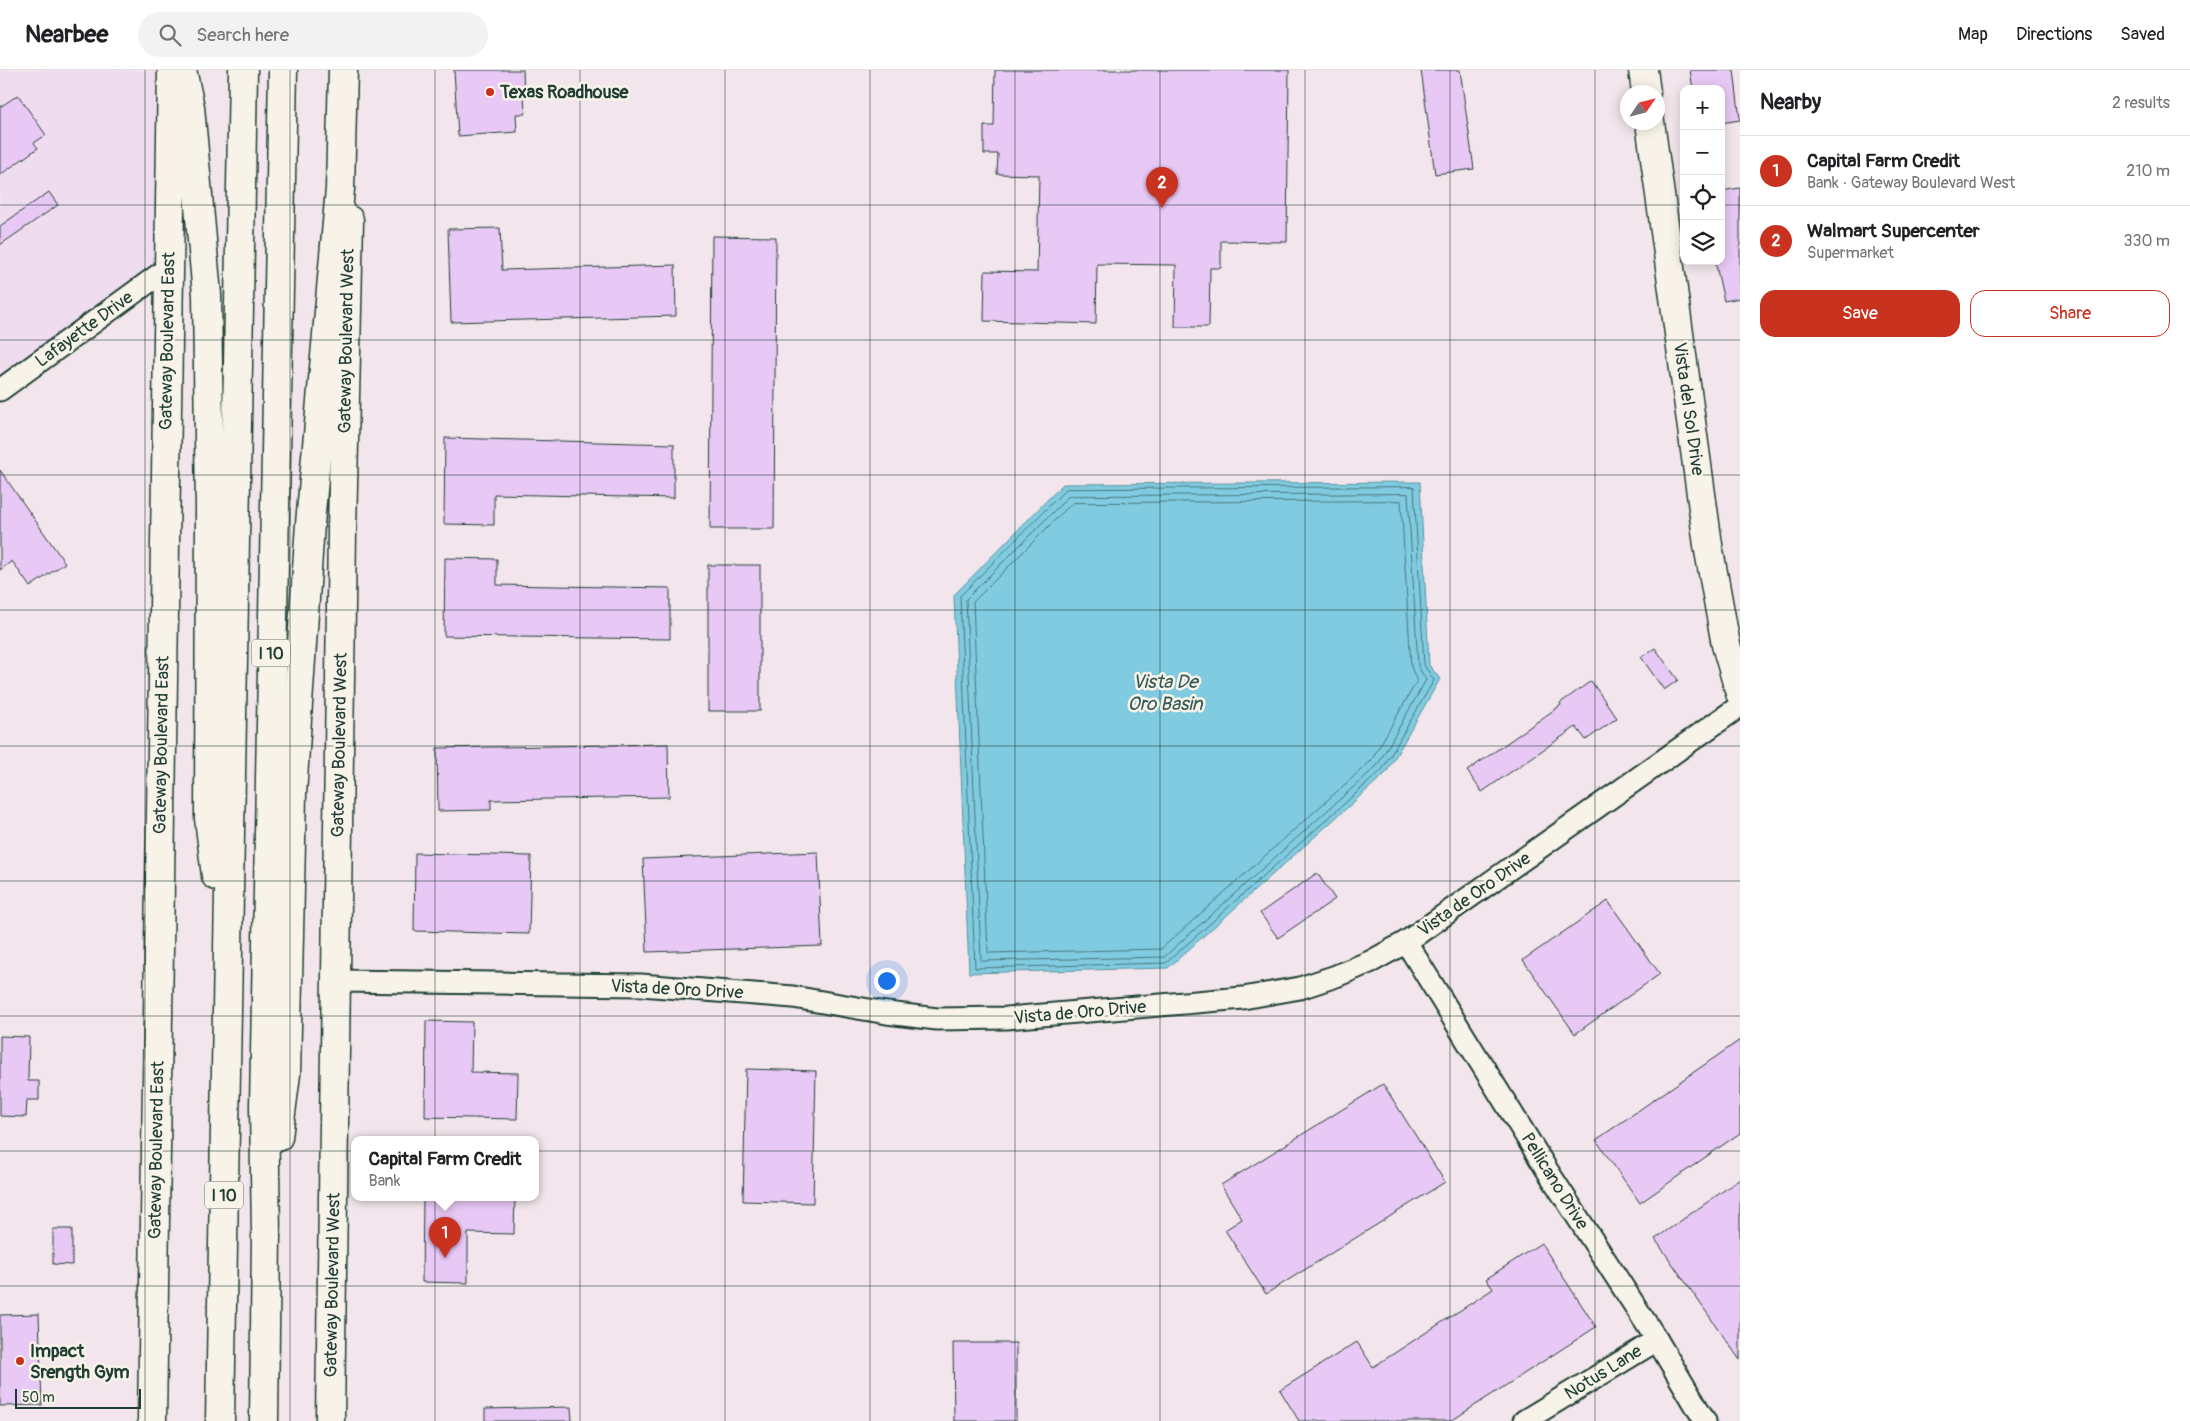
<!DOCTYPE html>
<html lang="en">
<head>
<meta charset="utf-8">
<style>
	body { margin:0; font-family:Pangolin,sans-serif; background:#f2f2f2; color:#202124 }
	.controls { position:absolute; right:15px; top:15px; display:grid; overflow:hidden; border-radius:10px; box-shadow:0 2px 12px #0003 }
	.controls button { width:45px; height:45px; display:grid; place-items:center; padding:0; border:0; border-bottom:1px solid #e0e0e0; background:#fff; color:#202124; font:25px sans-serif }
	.compass { position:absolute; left:1620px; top:15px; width:45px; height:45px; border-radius:50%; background:#fff; box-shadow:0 2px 12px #0003; rotate:55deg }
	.scale { position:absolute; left:15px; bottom:12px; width:126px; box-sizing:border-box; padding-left:5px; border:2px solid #1f3d34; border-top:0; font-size:14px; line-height:18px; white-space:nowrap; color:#1f3d34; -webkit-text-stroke:4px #f7f3e8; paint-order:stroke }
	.you { position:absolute; left:886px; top:910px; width:18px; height:18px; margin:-12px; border:4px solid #fff; border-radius:50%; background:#1a73e8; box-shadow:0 0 0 8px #1a73e833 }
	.badge { display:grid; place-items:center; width:32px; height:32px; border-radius:50%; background:#c8321e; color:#fff; font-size:16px; font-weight:700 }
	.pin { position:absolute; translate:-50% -41px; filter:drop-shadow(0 1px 2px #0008) }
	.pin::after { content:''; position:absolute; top:26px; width:18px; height:15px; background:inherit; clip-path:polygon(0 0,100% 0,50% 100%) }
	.popup { position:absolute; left:351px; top:1066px; width:188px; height:65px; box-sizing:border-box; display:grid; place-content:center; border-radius:10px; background:#fff; filter:drop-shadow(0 1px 4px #0005); font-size:16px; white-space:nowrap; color:#757577 }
	.popup b { font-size:19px; color:#202124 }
	.popup::after { content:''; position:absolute; left:50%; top:100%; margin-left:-10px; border:10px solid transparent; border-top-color:#fff }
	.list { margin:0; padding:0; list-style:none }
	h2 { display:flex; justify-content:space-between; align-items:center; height:65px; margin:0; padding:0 20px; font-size:21px }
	h2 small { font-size:16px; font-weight:400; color:#757577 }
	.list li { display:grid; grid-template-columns:32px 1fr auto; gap:15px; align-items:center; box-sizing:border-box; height:70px; padding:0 20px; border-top:1px solid #e0e0e0 }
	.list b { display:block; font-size:19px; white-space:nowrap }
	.list p { margin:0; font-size:16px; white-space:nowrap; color:#757577 }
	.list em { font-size:16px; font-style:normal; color:#757577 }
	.actions { display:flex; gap:10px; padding:15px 20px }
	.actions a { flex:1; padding:11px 0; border:1px solid #c8321e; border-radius:15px; text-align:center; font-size:18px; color:#c8321e }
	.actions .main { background:#c8321e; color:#fff }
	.icon { flex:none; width:28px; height:28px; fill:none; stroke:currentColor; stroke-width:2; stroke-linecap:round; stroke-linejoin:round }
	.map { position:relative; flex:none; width:1740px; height:1351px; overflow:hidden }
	header { display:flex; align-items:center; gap:30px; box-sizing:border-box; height:70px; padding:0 25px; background:#fff; border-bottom:1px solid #e0e0e0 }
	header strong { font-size:24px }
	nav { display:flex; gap:28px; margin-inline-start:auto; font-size:18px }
	.search { width:350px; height:45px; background:#f2f2f2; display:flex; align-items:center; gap:12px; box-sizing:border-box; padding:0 18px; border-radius:28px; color:#757577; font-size:19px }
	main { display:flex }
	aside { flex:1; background:#fff }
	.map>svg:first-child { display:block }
	.built { fill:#efddef }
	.water { fill:#81cbe1; stroke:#5a929c }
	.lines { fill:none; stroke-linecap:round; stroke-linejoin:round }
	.shore { stroke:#467679; stroke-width:1 }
	.building { fill:#e8c8f5; stroke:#1f3d34 }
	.minor-casing { stroke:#1f3d34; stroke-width:25 }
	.major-casing { stroke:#1f3d34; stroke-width:31 }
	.highway-casing { stroke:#1f3d34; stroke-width:31 }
	.minor { stroke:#f7f3e8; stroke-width:21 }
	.major { stroke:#f7f3e8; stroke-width:28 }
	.highway { stroke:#f7f3e8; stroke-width:28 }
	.grid { fill:none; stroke:#1f3d34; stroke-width:1; stroke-opacity:0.55 }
	.poi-dot { fill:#c8321e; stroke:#f7f3e8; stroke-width:2 }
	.labels { text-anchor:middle; stroke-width:5; stroke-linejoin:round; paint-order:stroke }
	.shield { fill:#f7f3e8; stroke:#60746a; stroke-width:1 }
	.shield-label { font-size:16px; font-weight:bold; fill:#1f3d34 }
	.poi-label { font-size:18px; font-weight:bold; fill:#1f3d34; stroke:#f7f3e8; text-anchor:start }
	.street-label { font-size:18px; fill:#1f3d34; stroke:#f7f3e8 }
	.water-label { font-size:19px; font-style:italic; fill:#335957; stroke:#f7f3e8 }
</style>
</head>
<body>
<header>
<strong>Nearbee</strong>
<div class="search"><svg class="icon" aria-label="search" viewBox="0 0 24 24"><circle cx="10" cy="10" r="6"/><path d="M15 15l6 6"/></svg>Search here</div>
<nav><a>Map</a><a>Directions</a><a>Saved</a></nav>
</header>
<main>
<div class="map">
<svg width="1740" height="1351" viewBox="0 0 1740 1351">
	<rect width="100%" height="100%" fill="#f2e6ec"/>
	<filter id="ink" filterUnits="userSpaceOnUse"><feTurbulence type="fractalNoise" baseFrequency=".02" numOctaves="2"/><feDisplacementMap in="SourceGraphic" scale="10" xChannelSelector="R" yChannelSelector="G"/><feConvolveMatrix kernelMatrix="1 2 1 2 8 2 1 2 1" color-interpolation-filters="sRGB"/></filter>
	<g filter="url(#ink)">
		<polygon class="built" points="0,0 157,0 155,196 0,312"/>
		<polygon class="water" points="1420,412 1429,595 1440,609 1386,703 1168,898 969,903 954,525 1063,414"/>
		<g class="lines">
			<g class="shore">
				<polygon points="1414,417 1424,595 1434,610 1382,700 1166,893 975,898 960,526 1066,419"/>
				<polygon points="1408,424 1418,596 1426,610 1377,696 1164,887 981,891 966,529 1069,426"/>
				<polygon points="1401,431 1411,597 1417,611 1371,691 1161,879 988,883 973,532 1072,433"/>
			</g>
		</g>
		<g class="building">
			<polygon points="454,0 523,0 525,44 516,44 517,62 458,66"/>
			<polygon points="995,0 1289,0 1287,172 1221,171 1221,198 1210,198 1209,257 1175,257 1176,195 1097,194 1096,254 984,251 985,201 1037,202 1039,105 997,104 998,84 984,84 984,56 994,56"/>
			<polygon points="1421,0 1460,0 1474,99 1435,104"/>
			<polygon points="1690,0 1734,0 1740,50 1721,53 1721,19 1693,19"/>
			<polygon points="18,25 46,65 34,73 38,78 0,105 0,37"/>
			<polygon points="1740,118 1740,228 1724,231 1715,191 1721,191 1721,121"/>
			<polygon points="49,122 58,135 0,175 0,156"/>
			<polygon points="500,158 502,200 675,195 676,246 451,252 448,159"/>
			<polygon points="712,166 776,167 774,459 710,459"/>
			<polygon points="445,368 674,374 674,428 494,424 494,455 444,454"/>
			<polygon points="0,400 65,493 30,517 12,491 0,500"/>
			<polygon points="445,488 497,489 497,515 670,518 670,569 444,566"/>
			<rect x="708" y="495" width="52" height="146"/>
			<polygon points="1655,578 1678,610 1664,620 1641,587"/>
			<polygon points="1591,611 1617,648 1586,670 1576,657 1482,722 1467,701 1561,635 1560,633"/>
			<polygon points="668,674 669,727 491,730 491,740 438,741 437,678"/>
			<polygon points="818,782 822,876 647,882 643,789"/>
			<polygon points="415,783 531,786 529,864 414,861"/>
			<polygon points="1317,803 1335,829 1278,868 1260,843"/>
			<polygon points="1608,831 1660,904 1575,964 1523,890"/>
			<polygon points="426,951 472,952 471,1002 518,1003 517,1049 425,1047"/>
			<polygon points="0,966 29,967 28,1011 39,1011 39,1030 27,1030 26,1047 0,1046"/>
			<polygon points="1740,970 1740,1063 1640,1133 1596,1070"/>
			<polygon points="746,999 816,1001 813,1133 743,1131"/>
			<polygon points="1383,1014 1445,1112 1266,1224 1225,1160 1242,1149 1221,1115"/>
			<polygon points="1740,1109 1740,1290 1655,1169"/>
			<polygon points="423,1127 515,1127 514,1164 468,1163 468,1213 422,1212"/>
			<polygon points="53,1159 72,1159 72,1195 53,1194"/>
			<polygon points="1541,1173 1596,1257 1451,1351 1299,1351 1280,1320 1357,1272 1373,1297 1493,1219 1486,1209"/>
			<polygon points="39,1244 42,1335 0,1336 0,1245"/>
			<polygon points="953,1273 1016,1273 1016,1351 954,1351"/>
			<polygon points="571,1337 572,1351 485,1351 485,1339"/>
		</g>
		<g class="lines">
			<defs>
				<g id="minor">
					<polyline points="0,320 168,198"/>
					<polyline points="1406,872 1547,1100 1657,1270 1705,1351"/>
					<polyline points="337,911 641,915 793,927 887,943 937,949 1007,948 1243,928 1300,918 1336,906 1372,891 1406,872 1740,636"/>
					<polyline points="1524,1351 1657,1270"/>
				</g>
				<g id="major">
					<polyline points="1643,0 1646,22"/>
					<polyline points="1650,52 1708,475 1726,575 1740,623"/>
					<polyline points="152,1351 172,0"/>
					<polyline points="330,1351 342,460 349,150"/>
				</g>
				<g id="highway">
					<polyline points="182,0 190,37 207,225 210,439 209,748 216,806"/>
					<polyline points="278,1067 286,1004 292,724 310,454 340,119 343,0"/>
					<polyline points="220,1351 243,0"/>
					<polyline points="264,1351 266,1165 264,1037 283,0"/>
				</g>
			</defs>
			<use href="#minor" class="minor-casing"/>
			<use href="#major" class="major-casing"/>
			<use href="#highway" class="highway-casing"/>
			<use href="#minor" class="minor"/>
			<use href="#major" class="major"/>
			<use href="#highway" class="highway"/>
		</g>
	</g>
	<path class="grid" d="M145,0V1351M290,0V1351M435,0V1351M580,0V1351M725,0V1351M870,0V1351M1015,0V1351M1160,0V1351M1305,0V1351M1450,0V1351M1595,0V1351M0,135H1684M1721,135H1740M0,270H1740M0,405H1740M0,540H1740M0,676H1740M0,811H1740M0,946H1740M0,1081H1740M0,1216H1740"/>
	<g class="poi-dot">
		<circle cx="490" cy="22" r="5"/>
		<circle cx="20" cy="1291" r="5"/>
	</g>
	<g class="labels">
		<g class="shield">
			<rect x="252" y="569.5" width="38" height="27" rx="4"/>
			<rect x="205" y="1111.5" width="38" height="27" rx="4"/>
		</g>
		<g class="shield-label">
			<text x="271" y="589">I 10</text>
			<text x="224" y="1131">I 10</text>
		</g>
		<g class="poi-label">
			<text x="500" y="28">Texas Roadhouse</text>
			<text x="30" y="1287">Impact<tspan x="30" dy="21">Srength Gym</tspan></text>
		</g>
		<g class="street-label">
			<text transform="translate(84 259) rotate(-36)" y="6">Lafayette Drive</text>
			<text transform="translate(167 271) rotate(-89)" y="6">Gateway Boulevard East</text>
			<text transform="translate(346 271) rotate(-89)" y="6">Gateway Boulevard West</text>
			<text transform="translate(1689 339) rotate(82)" y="6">Vista del Sol Drive</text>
			<text transform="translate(161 675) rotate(-89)" y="6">Gateway Boulevard East</text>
			<text transform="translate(339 675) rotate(-89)" y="6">Gateway Boulevard West</text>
			<text transform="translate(1474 824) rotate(-35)" y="6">Vista de Oro Drive</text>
			<text transform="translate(677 919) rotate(3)" y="6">Vista de Oro Drive</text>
			<text transform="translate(1080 942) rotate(-5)" y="6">Vista de Oro Drive</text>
			<text transform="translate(156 1080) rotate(-89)" y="6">Gateway Boulevard East</text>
			<text transform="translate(1555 1111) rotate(58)" y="6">Pellicano Drive</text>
			<text transform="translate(332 1215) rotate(-89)" y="6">Gateway Boulevard West</text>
			<text transform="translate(1603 1302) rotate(-32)" y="6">Notus Lane</text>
		</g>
		<g class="water-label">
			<text x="1165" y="618">Vista De<tspan x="1165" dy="22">Oro Basin</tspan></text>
		</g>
	</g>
</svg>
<div class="controls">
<button>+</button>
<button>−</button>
<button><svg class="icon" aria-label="locate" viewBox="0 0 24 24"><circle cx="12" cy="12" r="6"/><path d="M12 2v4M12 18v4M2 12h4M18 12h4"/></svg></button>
<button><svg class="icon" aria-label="layers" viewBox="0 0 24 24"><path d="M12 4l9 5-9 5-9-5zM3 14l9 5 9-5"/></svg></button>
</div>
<svg class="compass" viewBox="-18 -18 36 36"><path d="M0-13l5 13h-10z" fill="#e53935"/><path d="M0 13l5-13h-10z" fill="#757577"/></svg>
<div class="scale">50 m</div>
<div class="you"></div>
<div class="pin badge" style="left:445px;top:1188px">1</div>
<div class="popup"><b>Capital Farm Credit</b>Bank</div>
<div class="pin badge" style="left:1162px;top:138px">2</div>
</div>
<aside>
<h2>Nearby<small>2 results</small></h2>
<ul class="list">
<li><span class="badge">1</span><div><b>Capital Farm Credit</b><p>Bank · Gateway Boulevard West</p></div><em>210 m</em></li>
<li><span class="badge">2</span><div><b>Walmart Supercenter</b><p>Supermarket</p></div><em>330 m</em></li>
</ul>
<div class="actions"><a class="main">Save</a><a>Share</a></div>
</aside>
</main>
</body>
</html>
